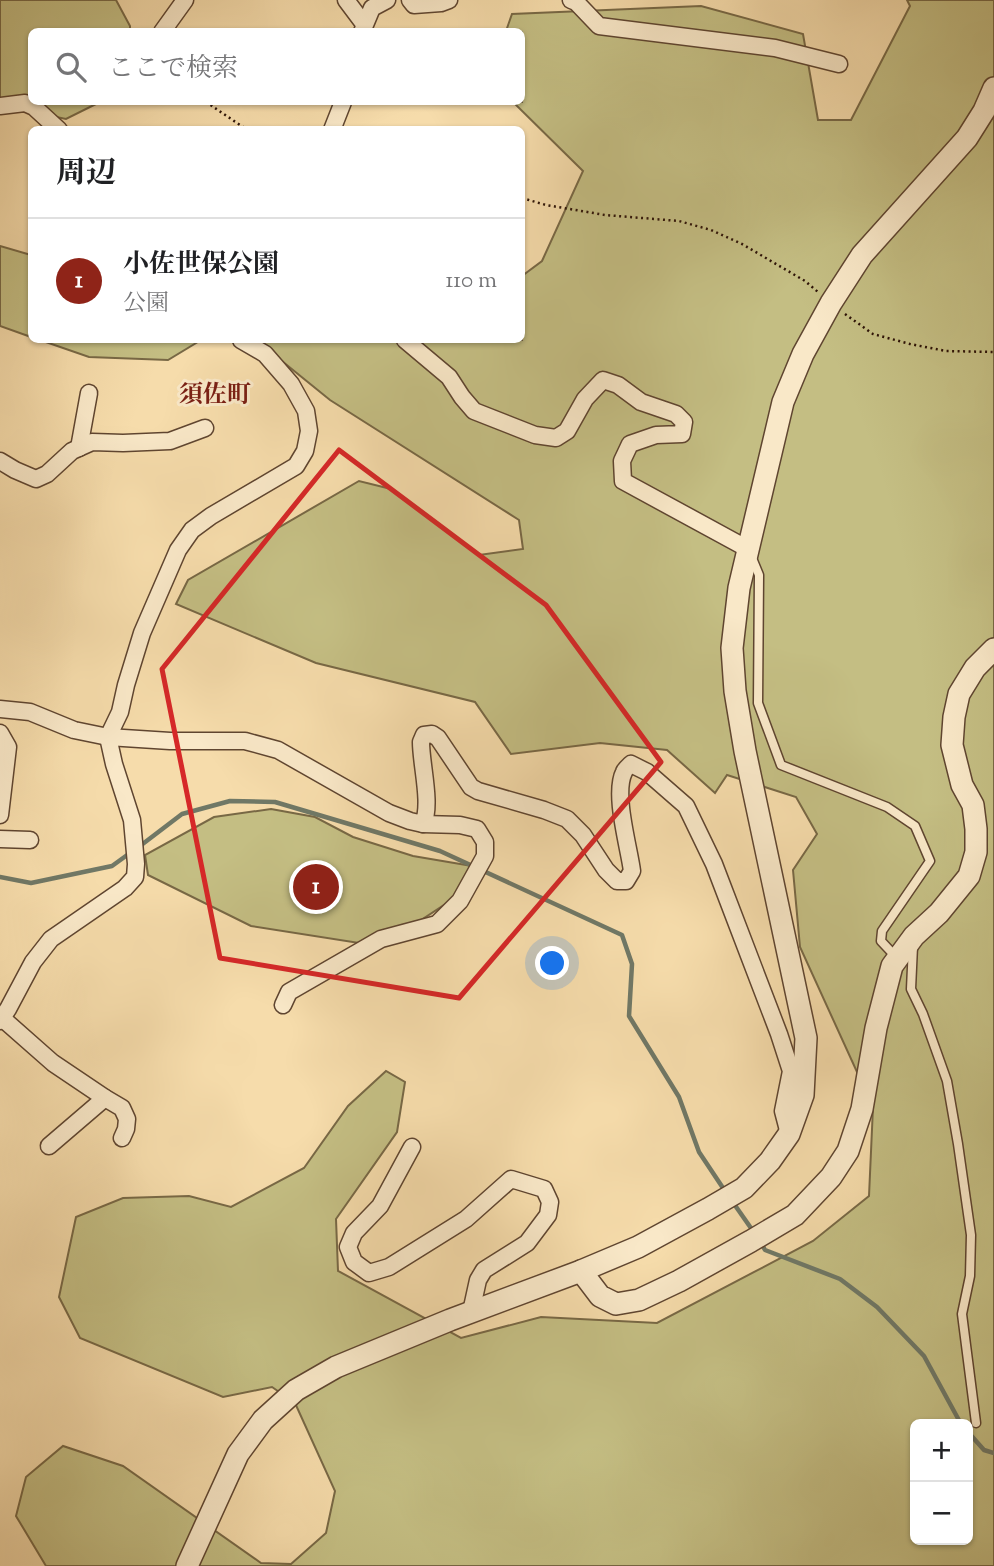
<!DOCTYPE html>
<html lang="ja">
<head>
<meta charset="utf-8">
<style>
	body { margin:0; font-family:"Sorts Mill Goudy","Noto Serif JP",serif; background:#f2f2f2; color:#202124 }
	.controls { position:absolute; right:21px; bottom:21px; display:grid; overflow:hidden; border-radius:10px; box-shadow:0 2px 5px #0004 }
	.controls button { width:63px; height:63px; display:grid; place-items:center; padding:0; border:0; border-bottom:2px solid #e0e0e0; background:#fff; color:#202124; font:35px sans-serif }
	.you { position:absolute; left:553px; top:964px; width:24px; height:24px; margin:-18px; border:5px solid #fff; border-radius:50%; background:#1a73e8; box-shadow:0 0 0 10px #1a73e833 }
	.badge { display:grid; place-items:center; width:46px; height:46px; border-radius:50%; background:#8f2418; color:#fff; font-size:23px; font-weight:700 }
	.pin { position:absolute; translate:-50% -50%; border:4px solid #fff; box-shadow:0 2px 7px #0006 }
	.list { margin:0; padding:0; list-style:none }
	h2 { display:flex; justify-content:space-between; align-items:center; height:91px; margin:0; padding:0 28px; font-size:30px }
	h2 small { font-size:23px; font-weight:400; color:#757577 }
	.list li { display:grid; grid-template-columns:46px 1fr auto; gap:21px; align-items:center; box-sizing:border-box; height:126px; padding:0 28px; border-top:2px solid #e0e0e0 }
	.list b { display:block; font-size:26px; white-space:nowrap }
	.list p { margin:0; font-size:23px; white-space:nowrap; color:#757577 }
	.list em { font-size:23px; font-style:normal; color:#757577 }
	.icon { flex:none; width:38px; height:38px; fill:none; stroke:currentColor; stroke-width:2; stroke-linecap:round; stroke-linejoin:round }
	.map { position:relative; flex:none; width:994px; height:1566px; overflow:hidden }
	.search { position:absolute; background:#fff; box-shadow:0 2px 5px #0004; left:28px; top:28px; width:497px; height:77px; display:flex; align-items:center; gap:18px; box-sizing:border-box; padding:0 24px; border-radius:10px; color:#757577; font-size:26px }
	.panel { position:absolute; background:#fff; box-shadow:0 2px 5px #0004; left:28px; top:126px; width:497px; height:217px; border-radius:10px }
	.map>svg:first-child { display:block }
	.green { fill:#c4be83; stroke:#786845; stroke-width:2; fill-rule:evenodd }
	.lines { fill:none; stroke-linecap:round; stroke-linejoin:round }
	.stream { stroke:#707866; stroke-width:4.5 }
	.service-casing { stroke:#5f4530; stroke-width:11 }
	.minor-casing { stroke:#5f4530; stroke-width:19 }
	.tertiary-casing { stroke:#5f4530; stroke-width:24 }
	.path { stroke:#2d1307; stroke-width:2.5; stroke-dasharray:2 3.5; stroke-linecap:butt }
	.service { stroke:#f9e8c8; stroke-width:8 }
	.minor { stroke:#f9e8c8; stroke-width:16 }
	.tertiary { stroke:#f9e8c8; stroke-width:21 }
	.marked { fill:none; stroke:#d62828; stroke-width:5; stroke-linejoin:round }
	.labels { text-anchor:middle; stroke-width:6; stroke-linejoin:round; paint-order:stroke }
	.quarter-label { font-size:24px; font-weight:bold; fill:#7a1f14; stroke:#f9e8c8 }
</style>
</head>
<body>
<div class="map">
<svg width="994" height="1566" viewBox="0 0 994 1566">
	<rect width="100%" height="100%" fill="#f6dcab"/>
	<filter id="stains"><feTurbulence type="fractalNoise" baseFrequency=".00286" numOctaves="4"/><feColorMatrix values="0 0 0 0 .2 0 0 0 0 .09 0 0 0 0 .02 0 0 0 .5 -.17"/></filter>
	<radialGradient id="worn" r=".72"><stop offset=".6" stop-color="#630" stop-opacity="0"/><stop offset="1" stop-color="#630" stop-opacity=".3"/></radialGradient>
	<g class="green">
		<polygon points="0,0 116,0 130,26 130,31 32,32 32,102 100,102 66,119 37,113 0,99"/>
		<path d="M907,0H994V1566H46L16,1516L26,1477L63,1446L123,1466L261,1563L291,1564L326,1533L335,1491L295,1403L272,1387L223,1397L80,1338L59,1297L76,1217L123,1198L189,1196L231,1207L304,1168L348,1106L386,1071L405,1082L397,1132L336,1219L338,1271L461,1338L541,1317L657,1323L813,1241L869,1196L873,1107L800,947L793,870L817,834L796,797L727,775L715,793L667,750L600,743L511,754L475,702L316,663L176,604L188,580L359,481L391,489L479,555L523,549L519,520L330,400L256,340H522V276L542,261L583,171L513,102H522V32L506,31L512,14L701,6L803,34L818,120H851L910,6ZM915,1424H968V1540H915Z"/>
		<polygon points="0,246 31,255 31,337 0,326"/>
		<polygon points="40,340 201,340 168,360 89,357"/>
		<polygon points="271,809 315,817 353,837 413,856 472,866 453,899 418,922 359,943 251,926 148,875 145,855 214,817"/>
	</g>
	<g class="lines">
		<g class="stream">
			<polyline points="140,846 182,814 230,801 275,802 440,851 622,935 632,964 629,1016 679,1097 699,1152 725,1191"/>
			<polyline points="0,877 31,883 112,866 130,853"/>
			<polyline points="732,1201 753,1231"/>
			<polyline points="760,1241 765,1250 840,1279 877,1307 924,1356 961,1424"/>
			<polyline points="968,1432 984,1450 994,1453"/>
		</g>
		<defs>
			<g id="service">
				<polyline points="752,558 759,575 758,703 781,765 887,807 915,826 930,861 882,931 881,941 896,957"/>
				<polyline points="913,946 911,989 923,1014 947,1081 958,1144 971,1235 970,1276 962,1314 976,1423"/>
			</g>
			<g id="minor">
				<polyline points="346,0 364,24"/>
				<polyline points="410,0 414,5 441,3 449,0"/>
				<polyline points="571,0 576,2 599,26 775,48 839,64"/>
				<polyline points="162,32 185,0"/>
				<polyline points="362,32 372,8 387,0"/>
				<polyline points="0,106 25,103 34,107 59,130"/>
				<polyline points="332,130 343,102"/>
				<polyline points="405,340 449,377 462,397 474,411 535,435 556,438 567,431 585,399 603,380 618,385 641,402 676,414 684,422 682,434 656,435 630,444 622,461 623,481 748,549"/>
				<polyline points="79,448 89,393"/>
				<polyline points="0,461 15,470 36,479 47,474 72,451 92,442 123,443 170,441 205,428"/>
				<path d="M0,709L30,712L74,730L108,737L170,741H245L278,750L389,813L410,821L423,824C432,804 421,765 421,742L424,735L432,734L438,738L471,787L478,791L544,810L567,819L583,835L606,870L617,881H626L632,871C629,847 613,794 624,772C625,769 628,767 631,764L647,772L686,806L714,864L779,1034L791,1071L783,1111L789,1134"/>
				<polyline points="0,733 8,747 0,815"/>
				<polyline points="0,839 30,840"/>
				<polyline points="283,1005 289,992 381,939 437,924 460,901 485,856 485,842 477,829 460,825 423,824"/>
				<polyline points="2,1018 53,1063 105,1098 122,1108 127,1119 126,1129 122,1138"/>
				<polyline points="0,1021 8,1009 33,962 51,939 125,888 135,877 136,864 132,820 114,764 108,737 120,712 126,685 142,633 178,550 192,530 211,516 296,466 305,451 309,431 306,411 291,384 265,354 241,340"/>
				<polyline points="49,1146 105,1098"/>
				<polyline points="412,1147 380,1206 354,1233 348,1247 354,1262 369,1273 389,1267 466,1219 511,1179 544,1189 550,1202 548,1215 527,1243 484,1270 478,1280 471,1312"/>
			</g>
			<g id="tertiary">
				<polyline points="581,1271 600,1296 616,1304 639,1300 679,1281 751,1241 795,1215 831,1177 848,1151 862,1109 876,1028 892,966 914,936 939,913 969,876 976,852 976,829 973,805 962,785 952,745 954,717 959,694 975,668 994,649"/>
				<polyline points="187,1566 238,1454 263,1420 296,1390 336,1367 450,1320 581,1271 638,1247 708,1209 744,1188 770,1161 789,1134 803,1095 806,1038 745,751 735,691 732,648 739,588 783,402 803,354 831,303 862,255 967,138 984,111 994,88"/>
			</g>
		</defs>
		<use href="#service" class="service-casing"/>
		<use href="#minor" class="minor-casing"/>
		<use href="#tertiary" class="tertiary-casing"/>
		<g class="path">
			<polyline points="206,102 243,127 242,130"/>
			<polyline points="522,198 546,205 605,215 679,221 711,230 742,244 805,281 818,292"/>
			<polyline points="845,314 873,334 910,344 946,351 994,352"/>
		</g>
		<use href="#service" class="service"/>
		<use href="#minor" class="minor"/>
		<use href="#tertiary" class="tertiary"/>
	</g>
	<path class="marked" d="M339,450L546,605L661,762L459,998L220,958L162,669Z"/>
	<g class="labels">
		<g class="quarter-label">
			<text x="215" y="402">須佐町</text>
		</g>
	</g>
	<rect width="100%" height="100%" filter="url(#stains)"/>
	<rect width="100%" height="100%" fill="url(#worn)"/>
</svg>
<div class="controls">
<button>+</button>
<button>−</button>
</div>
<div class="you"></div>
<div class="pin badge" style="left:316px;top:887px">1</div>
<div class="search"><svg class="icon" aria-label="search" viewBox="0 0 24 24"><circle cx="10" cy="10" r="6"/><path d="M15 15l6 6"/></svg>ここで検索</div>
<section class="panel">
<h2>周辺<small></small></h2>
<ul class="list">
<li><span class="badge">1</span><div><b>小佐世保公園</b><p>公園</p></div><em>110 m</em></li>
</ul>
</section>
</div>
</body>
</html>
